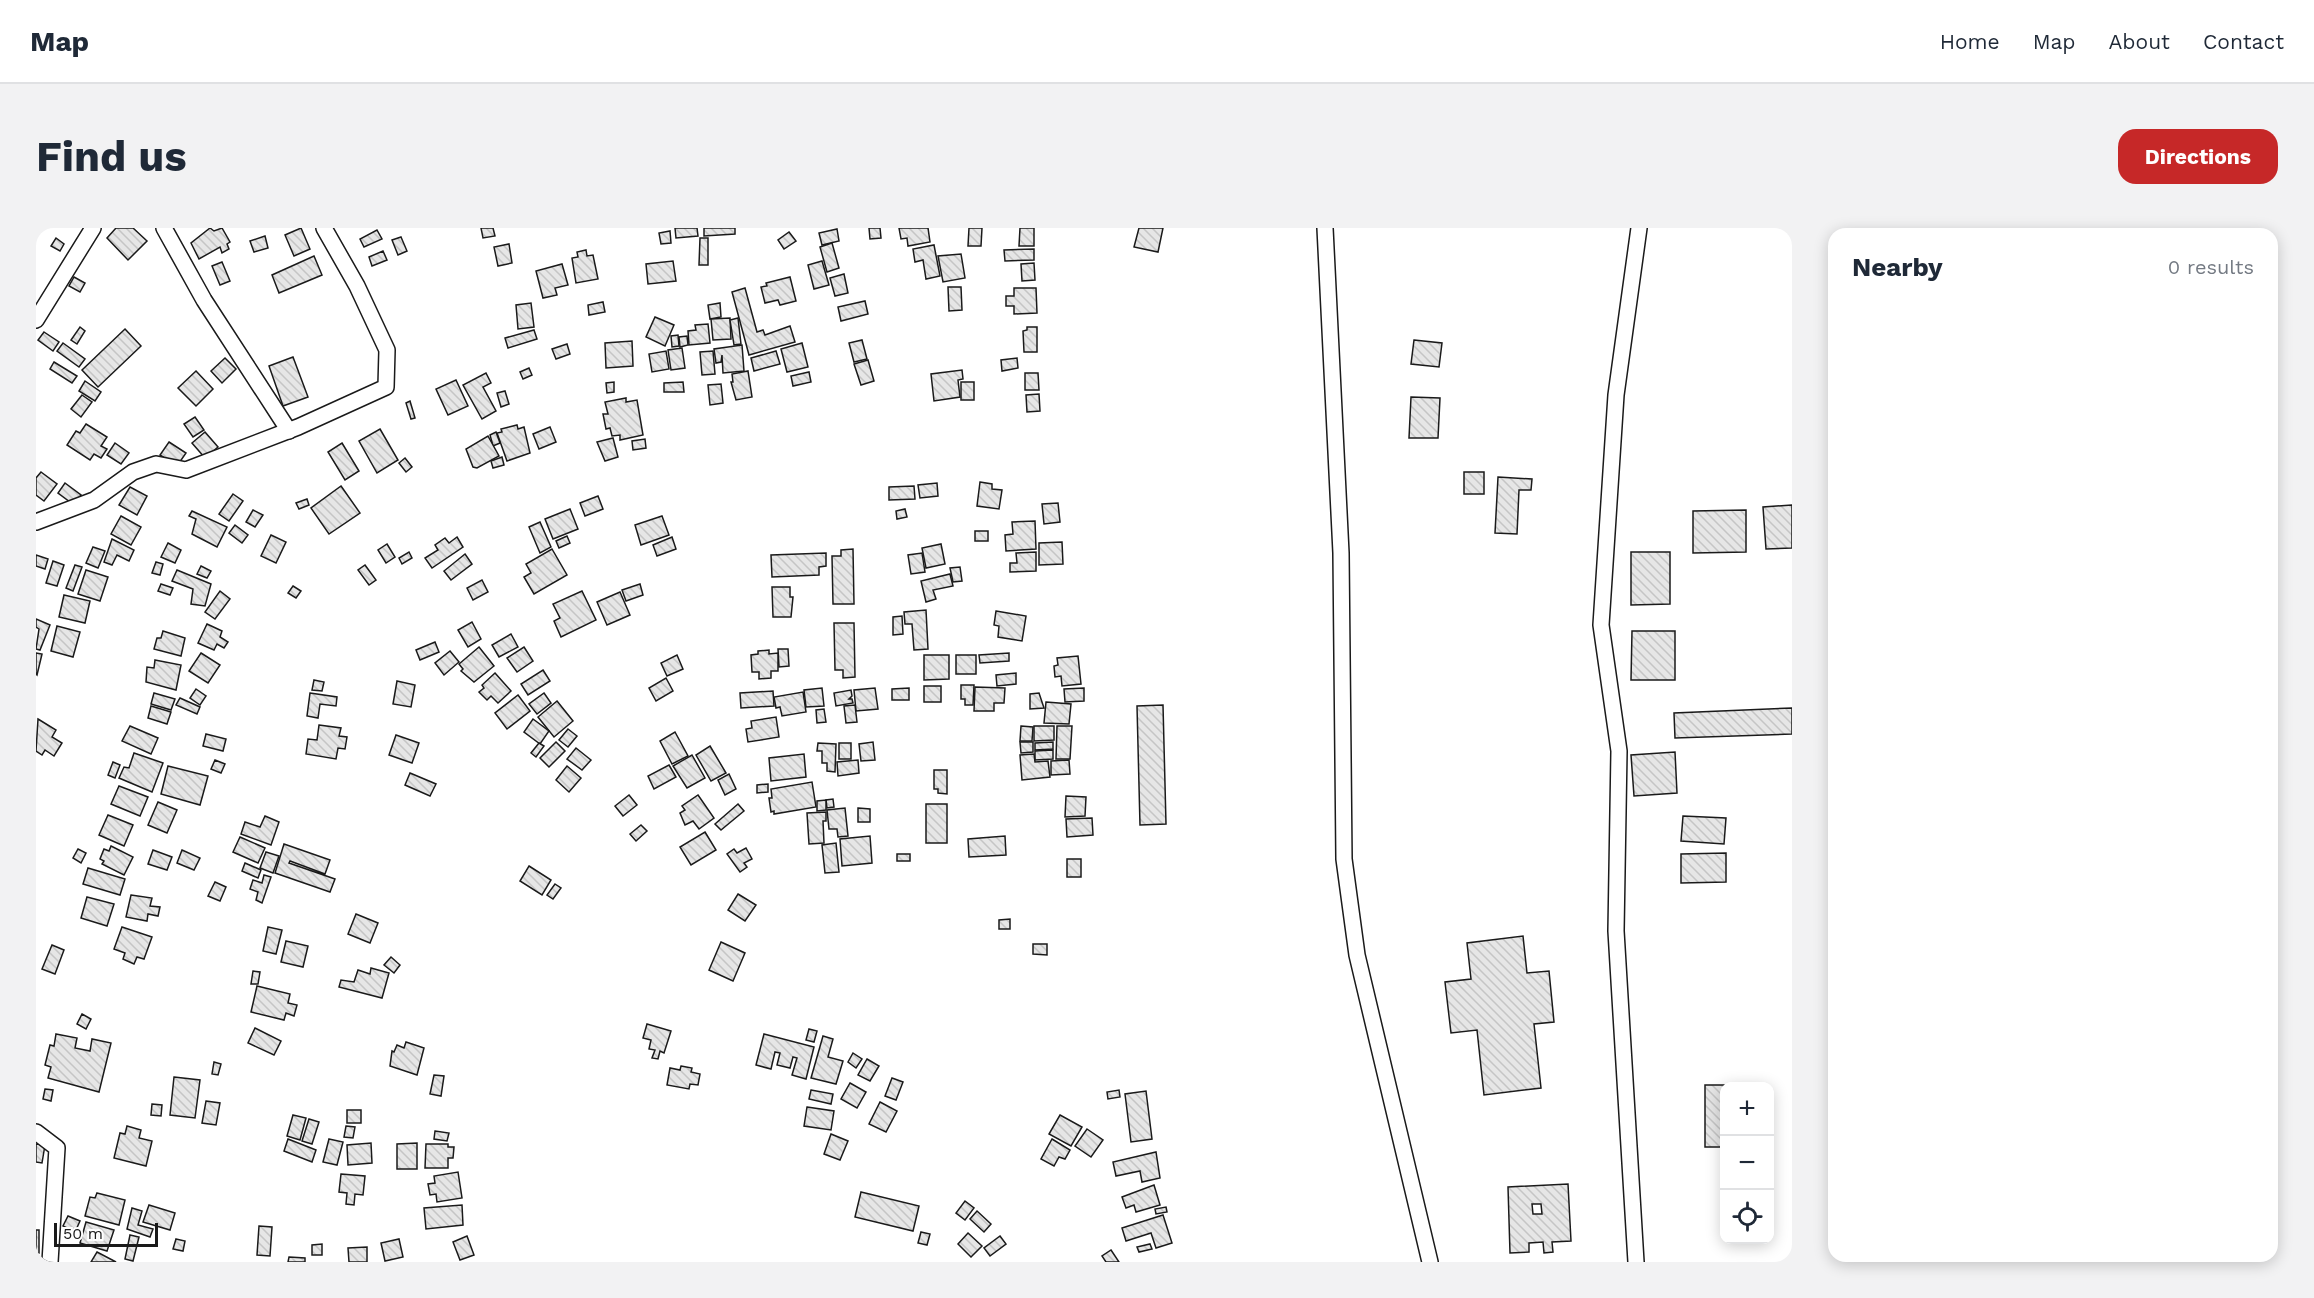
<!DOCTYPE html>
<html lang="en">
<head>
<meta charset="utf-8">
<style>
	body { margin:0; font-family:"Work Sans",sans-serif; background:#f2f2f3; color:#1f2937 }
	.controls { position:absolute; right:18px; bottom:18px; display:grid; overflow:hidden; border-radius:12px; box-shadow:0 3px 15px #0003 }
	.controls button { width:54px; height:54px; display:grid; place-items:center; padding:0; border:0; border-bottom:2px solid #e0e1e3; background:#fff; color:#1f2937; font:30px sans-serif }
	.scale { position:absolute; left:18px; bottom:15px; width:104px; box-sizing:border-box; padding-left:6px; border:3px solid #1a1a1a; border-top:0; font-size:16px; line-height:21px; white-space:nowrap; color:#1a1a1a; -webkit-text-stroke:4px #fff; paint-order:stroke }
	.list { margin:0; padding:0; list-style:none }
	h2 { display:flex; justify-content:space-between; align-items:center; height:78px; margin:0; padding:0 24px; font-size:26px }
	h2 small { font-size:20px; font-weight:400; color:#747a83 }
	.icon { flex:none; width:33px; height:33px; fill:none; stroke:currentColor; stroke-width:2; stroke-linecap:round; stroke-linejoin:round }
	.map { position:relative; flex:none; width:1756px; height:1034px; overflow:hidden; border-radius:18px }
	header { display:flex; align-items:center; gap:36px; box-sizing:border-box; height:84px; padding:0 30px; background:#fff; border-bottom:2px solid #e0e1e3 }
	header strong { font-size:28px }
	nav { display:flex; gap:33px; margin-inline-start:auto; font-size:21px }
	.intro { display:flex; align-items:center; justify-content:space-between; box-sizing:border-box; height:144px; padding:0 36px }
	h1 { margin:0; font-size:42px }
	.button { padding:15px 27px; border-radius:18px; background:#c62828; color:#fff; font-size:21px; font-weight:700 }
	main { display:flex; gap:36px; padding:0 36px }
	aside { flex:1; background:#fff; border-radius:18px; box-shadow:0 3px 15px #0003 }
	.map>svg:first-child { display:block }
	.building { fill:url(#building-back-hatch); stroke:#1a1a1a; stroke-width:1.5; fill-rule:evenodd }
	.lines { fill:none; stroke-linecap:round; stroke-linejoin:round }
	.minor-casing { stroke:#1a1a1a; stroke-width:18 }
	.minor { stroke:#fff; stroke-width:15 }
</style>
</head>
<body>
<header>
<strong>Map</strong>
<nav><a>Home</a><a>Map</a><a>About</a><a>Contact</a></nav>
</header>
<div class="intro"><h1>Find us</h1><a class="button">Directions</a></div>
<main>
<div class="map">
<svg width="1756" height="1034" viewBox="0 0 1756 1034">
	<defs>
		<pattern id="building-back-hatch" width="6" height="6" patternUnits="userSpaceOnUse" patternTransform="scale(1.5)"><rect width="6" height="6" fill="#e6e6e6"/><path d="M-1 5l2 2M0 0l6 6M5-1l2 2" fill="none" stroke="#c5c5c5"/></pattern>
	</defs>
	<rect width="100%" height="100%" fill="#fff"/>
	<g class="building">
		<polygon points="80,0 97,0 111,13 92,32 71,10"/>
		<polygon points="174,0 178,3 186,0 194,14 191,16 193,21 186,25 184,19 163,31 155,15"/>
		<polygon points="265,0 274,21 258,28 249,7"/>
		<polygon points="445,0 457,0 459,8 447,10"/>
		<polygon points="639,0 661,0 662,8 640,10"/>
		<polygon points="668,0 699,0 699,6 668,8"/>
		<polygon points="833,0 844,0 845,10 834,11"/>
		<polygon points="863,0 892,0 894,14 872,18 871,10 865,11"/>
		<polygon points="933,0 946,0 945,18 932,18"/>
		<polygon points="984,0 998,0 998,18 983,18"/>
		<polygon points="1103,0 1127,0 1122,24 1098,19"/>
		<polygon points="801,1 803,13 786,17 783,5"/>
		<polygon points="341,2 346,11 328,19 324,11"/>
		<polygon points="634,3 635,15 625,16 623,5"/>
		<polygon points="753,4 760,13 748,21 742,12"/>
		<polygon points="229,8 232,20 218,24 214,13"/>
		<polygon points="365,9 371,23 362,27 356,12"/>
		<polygon points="20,10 28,16 24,23 15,18"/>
		<polygon points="664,10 672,10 672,37 663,37"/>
		<polygon points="796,15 803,40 791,44 784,19"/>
		<polygon points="473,16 476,35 462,38 458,19"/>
		<polygon points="898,17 904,48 890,51 887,32 879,34 877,21"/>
		<polygon points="998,21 998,32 969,33 968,22"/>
		<polygon points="550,22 551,28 557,27 562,51 540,55 536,30 542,29 541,24"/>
		<polygon points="347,23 351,32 336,38 333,29"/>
		<polygon points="925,26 929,50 907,54 902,28"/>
		<polygon points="278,28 286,47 243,65 236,47"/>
		<polygon points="637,33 640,53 612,56 610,36"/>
		<polygon points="786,33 793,57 778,61 772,37"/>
		<polygon points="186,34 194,53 184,57 176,38"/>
		<polygon points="998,35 999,52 986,53 985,36"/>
		<polygon points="526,36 532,57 519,60 521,67 507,70 500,43"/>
		<polygon points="808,46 812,65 799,68 794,50"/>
		<polygon points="38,49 49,55 44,64 33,58"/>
		<polygon points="754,49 760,73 744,77 742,72 729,75 725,59 731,58 730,55"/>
		<polygon points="912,59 925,59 926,82 913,83"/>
		<polygon points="709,60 721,104 727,102 729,107 754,98 759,114 713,127 696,64"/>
		<polygon points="978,60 1000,60 1001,85 978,86 978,78 970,78 970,68 978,68"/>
		<polygon points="829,73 832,86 805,93 802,79"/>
		<polygon points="567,74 569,84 553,87 552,77"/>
		<polygon points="495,75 498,99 482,101 480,77"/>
		<polygon points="684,75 685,89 674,91 672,77"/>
		<polygon points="619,89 638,97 629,118 610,109"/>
		<polygon points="694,90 695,111 677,112 675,91"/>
		<polygon points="702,90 705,116 698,117 694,92"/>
		<polygon points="672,96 674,115 653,117 652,103 660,102 659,97"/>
		<polygon points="44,99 49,103 41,116 35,112"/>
		<polygon points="991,99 1001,99 1001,124 988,124 987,103 991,102"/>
		<polygon points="89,101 105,118 62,159 46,142"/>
		<polygon points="498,102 501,111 472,120 469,110"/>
		<polygon points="8,104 23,114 17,123 2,112"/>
		<polygon points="642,107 643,118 636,119 635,108"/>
		<polygon points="651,108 652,117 644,119 643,109"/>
		<polygon points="826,112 831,131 818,134 813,115"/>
		<polygon points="1378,112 1406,115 1403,139 1375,136"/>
		<polygon points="596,113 597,138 570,140 569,115"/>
		<polygon points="27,115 49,131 43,139 21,123"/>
		<polygon points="766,115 772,139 751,144 745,121"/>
		<polygon points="531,116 534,126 520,131 516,121"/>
		<polygon points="706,117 708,143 687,145 686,127 685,134 680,135 678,121"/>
		<polygon points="646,120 649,140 635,142 632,122"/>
		<polygon points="630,123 633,141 616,144 613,126"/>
		<polygon points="677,123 679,146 666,147 664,124"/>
		<polygon points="740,123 744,136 718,143 715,130"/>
		<polygon points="257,129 272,169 247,178 233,138"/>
		<polygon points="189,130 200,141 186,155 175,143"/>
		<polygon points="981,130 982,140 966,143 965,132"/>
		<polygon points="832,132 838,153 825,157 818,136"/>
		<polygon points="18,134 41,148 36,155 14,141"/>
		<polygon points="493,140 496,147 487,151 484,144"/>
		<polygon points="926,142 927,151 922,152 924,169 898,173 895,146"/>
		<polygon points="160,143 177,161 160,178 142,160"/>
		<polygon points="712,143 716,169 700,172 695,154 697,154 696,146"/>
		<polygon points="773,144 775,154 757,158 755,148"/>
		<polygon points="450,145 455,155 447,159 460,183 446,191 427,157"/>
		<polygon points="989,145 1002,145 1003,162 989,162"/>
		<polygon points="420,152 432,178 412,187 400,161"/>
		<polygon points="49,153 65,164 59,173 43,163"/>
		<polygon points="578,154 578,164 571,165 570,155"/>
		<polygon points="647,154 648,164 628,164 628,155"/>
		<rect x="925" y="154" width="13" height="18"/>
		<polygon points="685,156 687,175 674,177 672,157"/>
		<polygon points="469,163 473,176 465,179 461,165"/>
		<polygon points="1003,166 1004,183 991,184 990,167"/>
		<polygon points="46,167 56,174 45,189 35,181"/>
		<polygon points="1375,169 1404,170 1402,210 1373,210"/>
		<polygon points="590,170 590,174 601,172 607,207 584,212 584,207 576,208 574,200 570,201 567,186 572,186 569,174"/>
		<polygon points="374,173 379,190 375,191 370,175"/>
		<polygon points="159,189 168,202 157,209 148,196"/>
		<polygon points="50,196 71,209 65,218 71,221 65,230 58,226 54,232 31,217 40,203 44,205"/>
		<polygon points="481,197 482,201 488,199 494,225 471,233 461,205 466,204 465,201"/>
		<polygon points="514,199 520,214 503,221 497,206"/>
		<polygon points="344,201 362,232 341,245 323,213"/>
		<polygon points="169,204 182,219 169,230 156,215"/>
		<polygon points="460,204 464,215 457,218 454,207"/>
		<polygon points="452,208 463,228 441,240 437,239 430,221"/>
		<polygon points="577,210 582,229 569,233 561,214"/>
		<polygon points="609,211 610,220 597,222 596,213"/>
		<polygon points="133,214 150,225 141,238 124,227"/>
		<polygon points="79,215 93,225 85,236 71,227"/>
		<polygon points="306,215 323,243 309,252 292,224"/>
		<polygon points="466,229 468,237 457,240 455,233"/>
		<polygon points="369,230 376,239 370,244 363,235"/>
		<polygon points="5,244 21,256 8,273 0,267 0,250"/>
		<rect x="1428" y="244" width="20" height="22"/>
		<polygon points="1462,249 1496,251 1495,262 1483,262 1481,306 1459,305"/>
		<polygon points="944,254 956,256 956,261 966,262 963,281 941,278"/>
		<polygon points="29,255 45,267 38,277 22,265"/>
		<polygon points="901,255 902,268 884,270 882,257"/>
		<polygon points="305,258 324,285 293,306 275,280"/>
		<polygon points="878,258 879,271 853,272 853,259"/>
		<polygon points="94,259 111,268 101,287 83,277"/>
		<polygon points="197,266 207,273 193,293 183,286"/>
		<polygon points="562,268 567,281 549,288 544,275"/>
		<polygon points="271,271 273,277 263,281 260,275"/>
		<polygon points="1022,275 1024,294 1008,296 1006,276"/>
		<polygon points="1756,277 1756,320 1730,321 1727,279"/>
		<polygon points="534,281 542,301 517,311 509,291"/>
		<polygon points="869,281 871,289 861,291 860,283"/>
		<polygon points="217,282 227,287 219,299 210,294"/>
		<polygon points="1710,282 1710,324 1657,325 1657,283"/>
		<polygon points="156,283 191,299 181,319 156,306 160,291 153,288"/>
		<polygon points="85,288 105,299 95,317 75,306"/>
		<polygon points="626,288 633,307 605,317 599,297"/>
		<polygon points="999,293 1000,321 970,323 969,307 977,306 976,294"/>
		<polygon points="504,294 515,319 504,325 493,299"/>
		<polygon points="199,297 212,307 206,315 193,305"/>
		<rect x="939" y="303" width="13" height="10"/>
		<polygon points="235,307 250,314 240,335 225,328"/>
		<polygon points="531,308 534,315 523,320 520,313"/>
		<polygon points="421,309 427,319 396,340 389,330 402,322 399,317 409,310 413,315"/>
		<polygon points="636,309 640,321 621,328 617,317"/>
		<polygon points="76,311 98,322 93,333 81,327 76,337 68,334"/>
		<polygon points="1026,314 1027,336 1003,337 1003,315"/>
		<polygon points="132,315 145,322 139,335 125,329"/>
		<polygon points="351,316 359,329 350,335 342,322"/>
		<polygon points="905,316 909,336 890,340 886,320"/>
		<polygon points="57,319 69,323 62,340 50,335"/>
		<polygon points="516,321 531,347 498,366 488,349 495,345 490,336"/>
		<polygon points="817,321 818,376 797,376 796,328 805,328 805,322"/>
		<polygon points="373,324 376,330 366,336 363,330"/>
		<polygon points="1000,324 1000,343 974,344 974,335 981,335 980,325"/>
		<polygon points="1595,324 1634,324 1634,376 1595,377"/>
		<polygon points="790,325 790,338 783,339 783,347 736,349 735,327"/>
		<polygon points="886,325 889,344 875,346 872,327"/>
		<polygon points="429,326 436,336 415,352 408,343"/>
		<polygon points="0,327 12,331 9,341 0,338"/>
		<polygon points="17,333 28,337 21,358 10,355"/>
		<polygon points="120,334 127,336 124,347 116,345"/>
		<polygon points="39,337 46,339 37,363 30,360"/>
		<polygon points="329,337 340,352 333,357 322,342"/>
		<polygon points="165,338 175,343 171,350 161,346"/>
		<polygon points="924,339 926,353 917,354 914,340"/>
		<polygon points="50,342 72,349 64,373 42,366"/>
		<polygon points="141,342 175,356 169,378 155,376 157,361 136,353"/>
		<polygon points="914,346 917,358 897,362 900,371 890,374 885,353"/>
		<polygon points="446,352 452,364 437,372 431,360"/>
		<polygon points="125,356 137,360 134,367 122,363"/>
		<polygon points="604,356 607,367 590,373 586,362"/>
		<polygon points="257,358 265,363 260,370 252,365"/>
		<polygon points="736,359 754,359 754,369 757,369 755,389 737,389"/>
		<polygon points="184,363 194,371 179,391 169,384"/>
		<polygon points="546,363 560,392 525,409 518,393 524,390 517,376"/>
		<polygon points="584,364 594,387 571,397 561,374"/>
		<polygon points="28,367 54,373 49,395 23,389"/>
		<polygon points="890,382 892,421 878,422 876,396 869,396 868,384"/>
		<polygon points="960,383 990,388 986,413 962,409 963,398 958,397"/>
		<polygon points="866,388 867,406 857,407 857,389"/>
		<polygon points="0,391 14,397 4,422 0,421 3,401 0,399"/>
		<polygon points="436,394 445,411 432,419 422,402"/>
		<polygon points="798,395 818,395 819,449 807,450 807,442 799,442"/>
		<polygon points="171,396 186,403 184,409 192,414 188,420 181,416 178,422 162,415"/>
		<polygon points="21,398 44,404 37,429 15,423"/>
		<polygon points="127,403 149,410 145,428 118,421 121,410 125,410"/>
		<polygon points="1596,403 1639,403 1639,452 1595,452"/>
		<polygon points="475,406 482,419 463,429 456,417"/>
		<polygon points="399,414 403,424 384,432 380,422"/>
		<polygon points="443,419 458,438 438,454 425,443 427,441 423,436"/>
		<polygon points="488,419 497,433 481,444 471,430"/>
		<polygon points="742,421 752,421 753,438 743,439"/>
		<polygon points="733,422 733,426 742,425 742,443 735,443 735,450 723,451 723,444 716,444 715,427 722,426 722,423"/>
		<polygon points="414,423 423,434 408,447 399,435"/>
		<polygon points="0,425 6,426 1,447 0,446"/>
		<polygon points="165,425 184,437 172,455 153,443"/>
		<polygon points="973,425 973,433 944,435 943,427"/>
		<polygon points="641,427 647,441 631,448 625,435"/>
		<polygon points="888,427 913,427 913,451 888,452"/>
		<rect x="920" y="427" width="20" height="19"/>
		<polygon points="1042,428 1045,456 1026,458 1025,448 1019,449 1018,438 1022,437 1021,430"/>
		<polygon points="119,432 145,437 140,462 110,454 111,439 118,440"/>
		<polygon points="507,442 514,453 492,467 485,456"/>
		<polygon points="459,445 475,463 462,475 455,468 451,472 443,464 448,460 446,457"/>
		<polygon points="980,445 980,456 961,458 960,447"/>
		<polygon points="630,450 637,463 620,473 613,460"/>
		<polygon points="278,452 288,454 286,463 276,462"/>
		<polygon points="361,453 379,457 375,479 357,476"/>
		<polygon points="925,457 938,457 937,477 929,477 929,471 925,471"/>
		<rect x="888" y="458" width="17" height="16"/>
		<polygon points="939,459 969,460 968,475 958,475 958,483 938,483"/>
		<polygon points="786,460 788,478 770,479 768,462"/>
		<polygon points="839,460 842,481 820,483 818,462"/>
		<polygon points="873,460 873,472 856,472 856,461"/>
		<polygon points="1048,460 1048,473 1029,474 1028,461"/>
		<polygon points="160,461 170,468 164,477 154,470"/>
		<polygon points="815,462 816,468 813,471 816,471 817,475 800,478 798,465"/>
		<polygon points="737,463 738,478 705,480 704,465"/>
		<polygon points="767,464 770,484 746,488 744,479 740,480 738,469"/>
		<polygon points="118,465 139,471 135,482 115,476"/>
		<polygon points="274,465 301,469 300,478 284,476 282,490 271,488"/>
		<polygon points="508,465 515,475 501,486 493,476"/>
		<polygon points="1003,465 1008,480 994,481 994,466"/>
		<polygon points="482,467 494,483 471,501 459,485"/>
		<polygon points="144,470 164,479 161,486 140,477"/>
		<polygon points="521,473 537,493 518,509 502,489"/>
		<polygon points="1010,474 1035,476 1033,496 1008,495"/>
		<polygon points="819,477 821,494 810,495 808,478"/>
		<polygon points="1127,477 1130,596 1104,597 1101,478"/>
		<polygon points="115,478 135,484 131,496 112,490"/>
		<polygon points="1756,480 1756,506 1639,510 1638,485"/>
		<polygon points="788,481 790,494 781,495 780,482"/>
		<polygon points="740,489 743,509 712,514 710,501 716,500 715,493"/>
		<polygon points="2,491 20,502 16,509 26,515 18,528 9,522 6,527 0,523"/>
		<polygon points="497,491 513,503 504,516 488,504"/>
		<polygon points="283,497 305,500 303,508 311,509 309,521 302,520 300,531 270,526 272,511 281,512"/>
		<polygon points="94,498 122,510 115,526 86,513"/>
		<polygon points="985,498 997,499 996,513 984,513"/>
		<polygon points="998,498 1018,498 1018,512 998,513"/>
		<polygon points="1021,498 1036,498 1034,531 1020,531"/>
		<polygon points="532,501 541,508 532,519 523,512"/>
		<polygon points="639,504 652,528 636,536 624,513"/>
		<polygon points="170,506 190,511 187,523 167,518"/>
		<polygon points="360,507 383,515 376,535 353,527"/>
		<polygon points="520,514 529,523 513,539 504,530"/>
		<polygon points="837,514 839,532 825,533 823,516"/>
		<polygon points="984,514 997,514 997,524 985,525"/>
		<polygon points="1017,514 1017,521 999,522 999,515"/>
		<polygon points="503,515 508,518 500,529 495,525"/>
		<polygon points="782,515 800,516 799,544 791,543 791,535 786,535 786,523 781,523"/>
		<rect x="803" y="515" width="12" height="16"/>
		<polygon points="674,518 690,545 675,553 660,527"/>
		<polygon points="540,520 555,532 546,542 531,531"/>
		<polygon points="1017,522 1017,531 999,532 999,523"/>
		<polygon points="1639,524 1641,565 1598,568 1595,527"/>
		<polygon points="98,525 127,535 116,564 83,550 88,539 93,540"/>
		<polygon points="768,526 770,549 735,553 733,530"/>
		<polygon points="998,526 999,534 1012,533 1014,549 986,552 984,527"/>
		<polygon points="656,527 669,550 651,560 637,538"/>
		<polygon points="179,532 189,536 185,545 175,541"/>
		<polygon points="822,532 823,545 802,548 801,534"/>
		<polygon points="1033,532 1034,546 1015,547 1015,533"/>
		<polygon points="77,534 84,537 79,550 72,547"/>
		<polygon points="633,537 640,549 618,561 612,548"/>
		<polygon points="132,538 172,548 164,577 125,566"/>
		<polygon points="531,538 545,550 533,564 520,552"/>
		<polygon points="898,542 911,542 911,566 902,565 902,561 898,561"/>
		<polygon points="374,545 400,556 394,568 369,557"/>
		<polygon points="693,546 700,561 689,567 682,552"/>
		<polygon points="776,554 780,579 738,586 738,583 735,584 733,570 736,570 735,561"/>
		<polygon points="732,556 732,564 721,565 721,557"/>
		<polygon points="83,558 112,569 104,588 75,576"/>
		<polygon points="593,567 601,577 587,588 579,578"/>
		<polygon points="662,567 678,590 663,601 657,593 649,597 644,585 649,582 646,578"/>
		<polygon points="1030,568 1050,569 1049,588 1029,589"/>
		<polygon points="797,571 798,579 791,580 790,572"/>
		<polygon points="790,572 790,582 781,583 781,573"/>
		<polygon points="122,574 141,582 131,605 112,597"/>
		<polygon points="702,576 708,583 685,602 679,596"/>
		<rect x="890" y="576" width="21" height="39"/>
		<polygon points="809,580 812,608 802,609 801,601 793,601 791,582"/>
		<polygon points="822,580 834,581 834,594 822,594"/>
		<polygon points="790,584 790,593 787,593 788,615 773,616 771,585"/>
		<polygon points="72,587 97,597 88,618 63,607"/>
		<polygon points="229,588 243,594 235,617 205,606 209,594 224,599"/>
		<polygon points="1647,588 1690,590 1688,616 1645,613"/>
		<polygon points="1056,590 1057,607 1031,609 1030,591"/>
		<polygon points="605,597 611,603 600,613 594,606"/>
		<polygon points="669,604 680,622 655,637 644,619"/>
		<polygon points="834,608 836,635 806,638 804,611"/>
		<polygon points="969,608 970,627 933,629 932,611"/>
		<polygon points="204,609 229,620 222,635 197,624"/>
		<polygon points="800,615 803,644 789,645 786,617"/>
		<polygon points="248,616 294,632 289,646 254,633 253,635 299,651 294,664 239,645"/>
		<polygon points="75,618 97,629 88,647 66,636 68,633 64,631 68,621 73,623"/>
		<polygon points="710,620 716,631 708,635 711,639 704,644 691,626 698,621 701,625"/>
		<polygon points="42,621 50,625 45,635 37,630"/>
		<polygon points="117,622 136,629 131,642 112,636"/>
		<polygon points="146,622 164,630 158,642 141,635"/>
		<polygon points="230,624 243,628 237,645 224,640"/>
		<polygon points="1690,625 1690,654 1645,655 1645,626"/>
		<rect x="861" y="626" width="13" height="7"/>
		<rect x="1031" y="631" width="14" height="18"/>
		<polygon points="209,635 225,642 222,650 206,643"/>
		<polygon points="493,638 515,652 506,667 484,653"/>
		<polygon points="52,640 89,651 84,667 47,656"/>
		<polygon points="228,647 235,649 226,675 220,672 222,664 214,661 217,652 226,655"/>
		<polygon points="179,654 190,659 184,673 172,668"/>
		<polygon points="519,656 525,660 517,671 511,667"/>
		<polygon points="702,666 720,677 709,693 692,682"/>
		<polygon points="95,667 116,670 114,678 124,679 122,688 112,686 111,693 90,689"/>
		<polygon points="51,669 78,676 71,698 45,690"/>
		<polygon points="320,686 342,695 334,715 312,706"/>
		<polygon points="974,691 974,701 963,701 963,692"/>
		<polygon points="86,699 116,709 108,731 101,729 98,736 87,731 89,725 78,721"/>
		<polygon points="232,699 246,702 240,726 227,723"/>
		<polygon points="1487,708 1491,745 1513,743 1518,794 1498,796 1505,860 1448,867 1441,802 1415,805 1409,754 1435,751 1431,715"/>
		<polygon points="250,713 272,718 267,739 245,734"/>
		<polygon points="685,714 709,725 697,753 673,742"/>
		<polygon points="997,716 1011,716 1011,727 997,726"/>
		<polygon points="16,717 28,722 19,746 6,741"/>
		<polygon points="355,729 364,737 358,745 348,737"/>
		<polygon points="335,740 353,745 346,770 303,759 305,752 318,754 322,742 334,746"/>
		<polygon points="217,743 224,744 222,756 215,756"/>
		<polygon points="221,758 254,766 252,775 261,777 258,788 250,785 248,792 215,784"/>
		<polygon points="46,786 55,791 50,801 41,796"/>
		<polygon points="611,796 635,803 628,825 624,823 622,831 616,830 619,822 613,821 615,812 607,810"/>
		<polygon points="219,800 245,813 238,827 212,815"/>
		<polygon points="773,801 781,803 778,814 770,812"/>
		<polygon points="20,806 41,810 39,820 54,823 56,811 75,815 63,864 12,850 15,839 9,837 14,817 18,818"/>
		<polygon points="728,806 778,819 770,851 756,847 761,830 757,829 754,840 741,837 744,825 739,824 735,841 720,837"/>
		<polygon points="787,808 797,811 792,829 807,833 800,856 775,850"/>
		<polygon points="370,814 388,820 381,847 354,838 356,823 358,824 361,817 368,820"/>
		<polygon points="817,825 826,831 820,840 812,834"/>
		<polygon points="831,831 843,838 834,853 822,847"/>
		<polygon points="178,834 185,836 182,847 176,846"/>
		<polygon points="645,838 656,840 655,844 664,846 662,857 654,856 653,861 631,857 634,840 644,842"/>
		<polygon points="398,847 408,848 405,868 394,866"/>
		<polygon points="138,849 164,852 159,890 134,887"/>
		<polygon points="856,850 867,854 860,872 849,868"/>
		<polygon points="814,855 830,864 821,880 805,871"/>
		<rect x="1669" y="857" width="19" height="62"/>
		<polygon points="9,861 17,862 15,873 7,871"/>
		<polygon points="775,862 797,866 795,876 773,871"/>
		<polygon points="1083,862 1084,869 1072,871 1071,864"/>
		<polygon points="1110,863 1116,911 1095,914 1089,866"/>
		<polygon points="170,873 184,875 180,897 166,895"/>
		<polygon points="844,874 861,883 850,904 833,896"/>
		<polygon points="116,876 126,877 125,888 115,887"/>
		<polygon points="771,879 798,883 795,902 768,898"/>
		<rect x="311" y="882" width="14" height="13"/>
		<polygon points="257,887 270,890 264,912 251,908"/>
		<polygon points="1024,887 1046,899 1035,918 1013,906"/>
		<polygon points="273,891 283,894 276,916 266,913"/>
		<polygon points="91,898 105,902 103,910 116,913 110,938 78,930 84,905 89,906"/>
		<polygon points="310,898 319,899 317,910 308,909"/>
		<polygon points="1051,901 1067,912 1055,929 1039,918"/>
		<polygon points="399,903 413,905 411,913 398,911"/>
		<polygon points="795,906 812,913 804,932 788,926"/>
		<polygon points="252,911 280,922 276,934 248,923"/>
		<polygon points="293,911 307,914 301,937 287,934"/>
		<polygon points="1016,911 1034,922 1029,931 1023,929 1018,938 1005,931"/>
		<polygon points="335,915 336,935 312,937 311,917"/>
		<polygon points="381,915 381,941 361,941 361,916"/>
		<polygon points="0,916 9,917 6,935 0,934"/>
		<polygon points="390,916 412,916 412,919 418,919 417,930 412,930 412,940 389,940"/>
		<polygon points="1120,924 1124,950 1106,954 1104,943 1080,948 1077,934"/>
		<polygon points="422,944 426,970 401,974 400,966 394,967 392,956 399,955 398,948"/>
		<polygon points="305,946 329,948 327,967 319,966 318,977 310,976 311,965 303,964"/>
		<path d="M1532,956L1535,1013L1516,1014L1517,1024L1508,1025L1507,1014L1493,1015V1024L1474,1025L1472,959ZM1496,976H1505L1506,986H1497Z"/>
		<polygon points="1118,957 1124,977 1100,984 1098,977 1090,980 1086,969"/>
		<polygon points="825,964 883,978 877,1003 819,989"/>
		<polygon points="61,965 89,972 83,997 49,988 54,969 59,970"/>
		<polygon points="929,973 938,980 929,992 920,985"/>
		<polygon points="113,977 139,985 134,1002 107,994"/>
		<polygon points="426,977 427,997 390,1001 388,980"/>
		<polygon points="1130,979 1131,984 1120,986 1119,981"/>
		<polygon points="96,980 106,983 102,997 117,1001 114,1009 91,1001"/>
		<polygon points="941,983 955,996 948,1004 934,991"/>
		<polygon points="1127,987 1136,1015 1120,1020 1115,1005 1090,1013 1086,1000"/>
		<polygon points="32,988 44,993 39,1004 27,998"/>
		<polygon points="50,994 78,1002 71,1023 44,1015"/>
		<polygon points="223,998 236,999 234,1028 221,1027"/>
		<rect x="0" y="1002" width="3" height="23"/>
		<polygon points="885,1004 894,1006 891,1017 882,1015"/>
		<polygon points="932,1005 946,1018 935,1029 922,1016"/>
		<polygon points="94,1007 103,1009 97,1033 89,1031"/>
		<polygon points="431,1008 438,1027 424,1032 417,1014"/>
		<polygon points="964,1008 970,1016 954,1028 948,1020"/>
		<polygon points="140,1011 149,1013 147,1023 137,1021"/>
		<polygon points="363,1011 367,1029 349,1033 345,1015"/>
		<polygon points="286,1016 286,1027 276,1027 276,1017"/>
		<polygon points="1114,1016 1116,1021 1103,1024 1101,1019"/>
		<polygon points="331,1019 331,1034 313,1034 312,1020"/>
		<polygon points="1075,1022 1083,1034 1070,1034 1066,1028"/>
		<polygon points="61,1024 80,1034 55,1034"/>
		<polygon points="253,1029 269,1030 269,1034 252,1034"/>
	</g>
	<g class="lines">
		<defs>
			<g id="minor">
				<polyline points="128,0 168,72 253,203"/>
				<polyline points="1289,0 1305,325 1308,631 1321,727 1394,1034"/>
				<polyline points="0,92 57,0"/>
				<polyline points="0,294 58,272 97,244 120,236 150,242 262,199 350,159 351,122 321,58 288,0"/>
				<polyline points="0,904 21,920 14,1034"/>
				<polyline points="1600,1034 1580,703 1583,523 1565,397 1580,167 1603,0"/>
			</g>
		</defs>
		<use href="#minor" class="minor-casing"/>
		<use href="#minor" class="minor"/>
	</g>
</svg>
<div class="controls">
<button>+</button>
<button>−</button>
<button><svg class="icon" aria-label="locate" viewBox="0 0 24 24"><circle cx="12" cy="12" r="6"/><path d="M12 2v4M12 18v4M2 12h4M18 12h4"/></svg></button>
</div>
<div class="scale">50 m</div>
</div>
<aside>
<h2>Nearby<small>0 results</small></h2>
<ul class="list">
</ul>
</aside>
</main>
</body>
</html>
